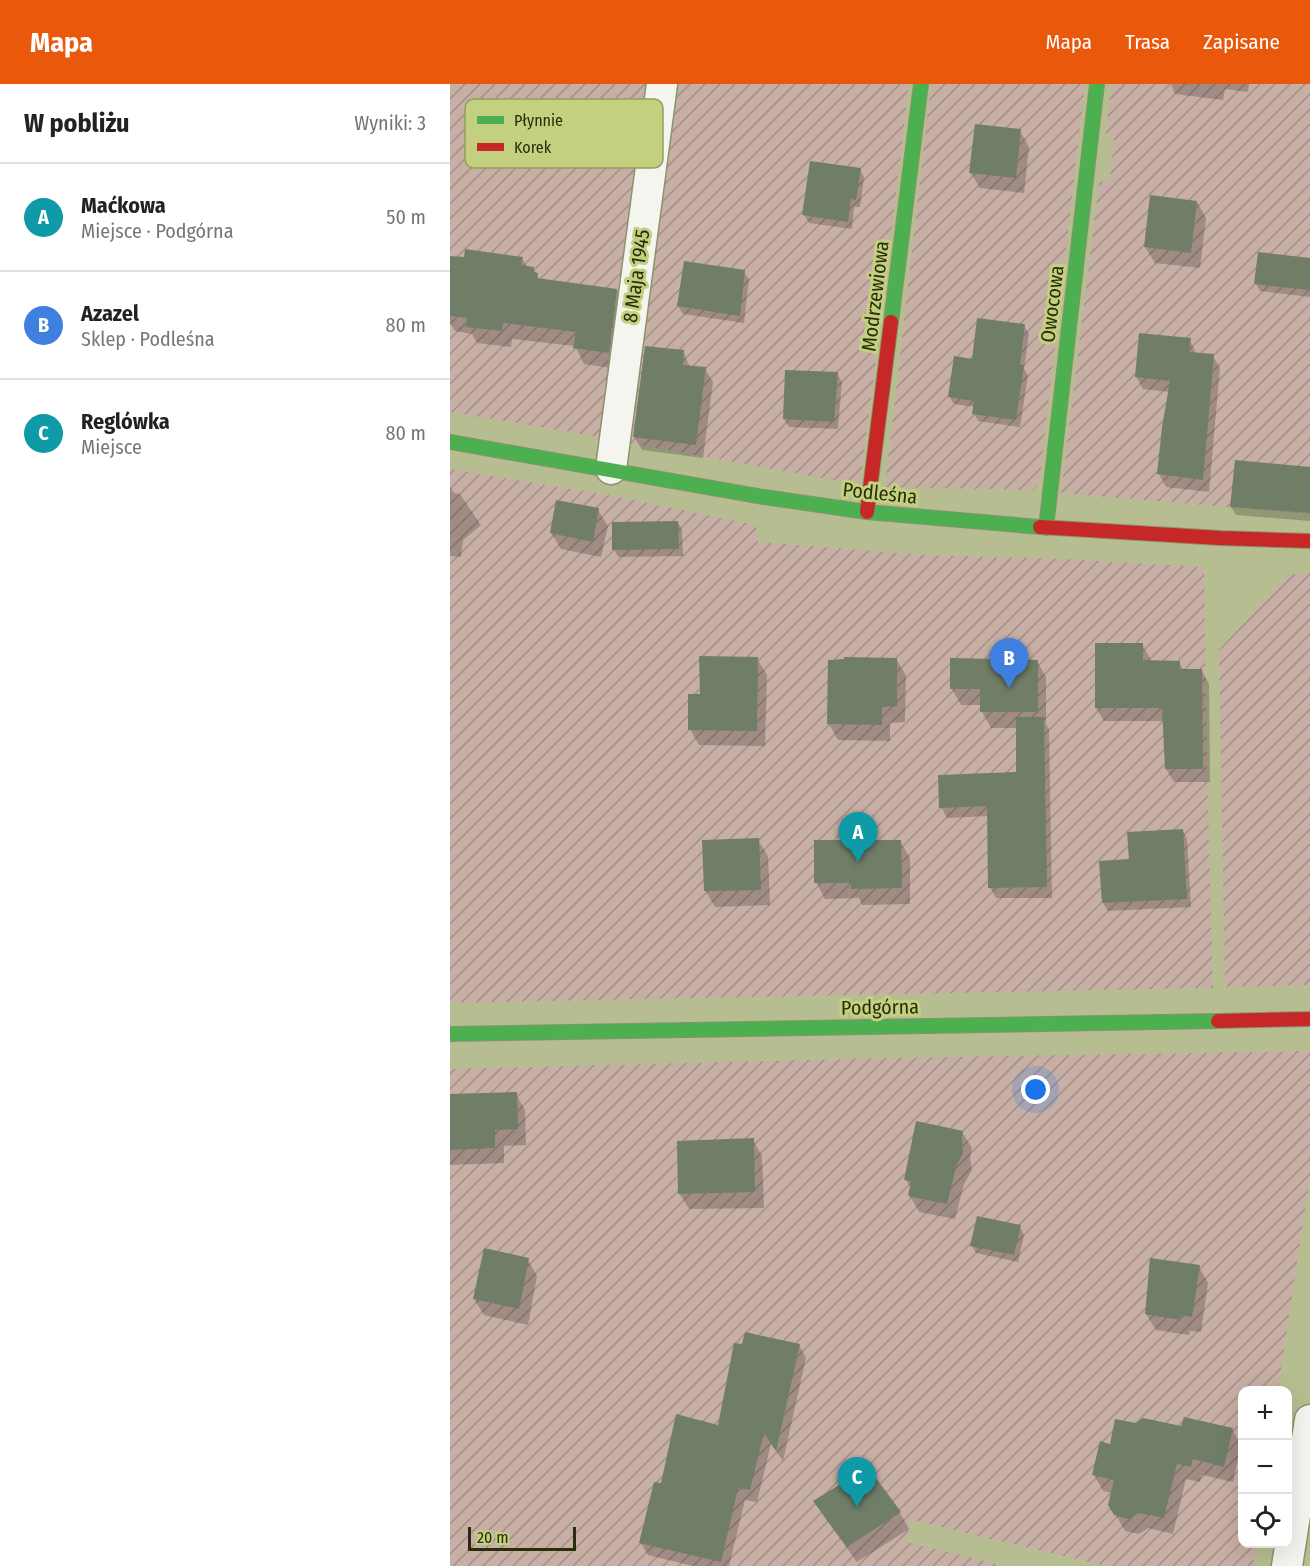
<!DOCTYPE html>
<html lang="pl">
<head>
<meta charset="utf-8">
<style>
	body { margin:0; font-family:"Fira Sans Condensed",sans-serif; background:#f6f6f6; color:#222 }
	.controls { position:absolute; right:18px; bottom:18px; display:grid; overflow:hidden; border-radius:12px; box-shadow:0 6px 24px #0002 }
	.controls button { width:54px; height:54px; display:grid; place-items:center; padding:0; border:0; border-bottom:2px solid #e0e0e0; background:#fff; color:#222; font:30px sans-serif }
	.scale { position:absolute; left:18px; bottom:15px; width:108px; box-sizing:border-box; padding-left:6px; border:3px solid #292d0b; border-top:0; font-size:16px; line-height:21px; white-space:nowrap; color:#292d0b; -webkit-text-stroke:4px #c3d07f; paint-order:stroke }
	.you { position:absolute; left:586px; top:1006px; width:21px; height:21px; margin:-15px; border:4px solid #fff; border-radius:50%; background:#1a73e8; box-shadow:0 0 0 9px #1a73e833 }
	.badge { display:grid; place-items:center; width:39px; height:39px; border-radius:50%; background:#ea580c; color:#fff; font-size:20px; font-weight:700 }
	.pin { position:absolute; translate:-50% -50px; filter:drop-shadow(0 2px 3px #0008) }
	.pin::after { content:''; position:absolute; top:32px; width:21px; height:18px; background:inherit; clip-path:polygon(0 0,100% 0,50% 100%) }
	.list { margin:0; padding:0; list-style:none }
	h2 { display:flex; justify-content:space-between; align-items:center; height:78px; margin:0; padding:0 24px; font-size:26px }
	h2 small { font-size:20px; font-weight:400; color:#767676 }
	.list li { display:grid; grid-template-columns:39px 1fr auto; gap:18px; align-items:center; box-sizing:border-box; height:108px; padding:0 24px; border-top:2px solid #e0e0e0 }
	.list b { display:block; font-size:22px; white-space:nowrap }
	.list p { margin:0; font-size:20px; white-space:nowrap; color:#767676 }
	.list em { font-size:20px; font-style:normal; color:#767676 }
	.icon { flex:none; width:33px; height:33px; fill:none; stroke:currentColor; stroke-width:2; stroke-linecap:round; stroke-linejoin:round }
	.map { position:relative; flex:none; width:860px; height:1482px; overflow:hidden }
	header { display:flex; align-items:center; gap:36px; box-sizing:border-box; height:84px; padding:0 30px; background:#ea580c; color:#fff }
	header strong { font-size:28px }
	nav { display:flex; gap:33px; margin-inline-start:auto; font-size:21px }
	main { display:flex }
	aside { flex:1; background:#fff }
	.map>svg:first-child { display:block }
	.garden { fill:url(#garden-furrows) }
	.shadow { fill:#0003 }
	.building { fill:#707e68 }
	.lines { fill:none; stroke-linecap:round; stroke-linejoin:round }
	.street-casing { stroke:#8c926e; stroke-width:33 }
	.fast-casing { stroke:#8c926e; stroke-width:16 }
	.jam-casing { stroke:#8c926e; stroke-width:16 }
	.street { stroke:#f4f5ee; stroke-width:30 }
	.fast { stroke:#4caf50; stroke-width:14 }
	.jam { stroke:#c62828; stroke-width:14 }
	.labels { text-anchor:middle; stroke-width:6; stroke-linejoin:round; paint-order:stroke }
	.street-label { font-size:20px; fill:#292d0b; stroke:#c3d07f }
	.key { fill:#c3d07f; stroke:#959f5c; stroke-width:1.5 }
	.key-label { font-size:16px; fill:#292d0b }
</style>
</head>
<body>
<header>
<strong>Mapa</strong>
<nav><a>Mapa</a><a>Trasa</a><a>Zapisane</a></nav>
</header>
<main>
<aside>
<h2>W pobliżu<small>Wyniki: 3</small></h2>
<ul class="list">
<li><span class="badge" style="background:#0f9aa8">A</span><div><b>Maćkowa</b><p>Miejsce · Podgórna</p></div><em>50 m</em></li>
<li><span class="badge" style="background:#3f7fe0">B</span><div><b>Azazel</b><p>Sklep · Podleśna</p></div><em>80 m</em></li>
<li><span class="badge" style="background:#0f9aa8">C</span><div><b>Reglówka</b><p>Miejsce</p></div><em>80 m</em></li>
</ul>
</aside>
<div class="map">
<svg width="860" height="1482" viewBox="0 0 860 1482">
	<defs>
		<pattern id="garden-furrows" width="10" height="10" patternUnits="userSpaceOnUse" patternTransform="scale(1.5)"><rect width="10" height="10" fill="#c8afa5"/><path d="M-1 1l2-2M0 10L10 0M9 11l2-2" fill="none" stroke="#a28f85"/></pattern>
	</defs>
	<rect width="100%" height="100%" fill="#b6be91"/>
	<g class="garden">
		<polygon points="0,0 201,0 150,353 0,328"/>
		<polygon points="223,0 459,0 441,152 430,159 428,182 436,194 410,401 179,359"/>
		<polygon points="481,0 635,0 589,400 584,406 435,403"/>
		<polygon points="661,0 860,0 860,430 611,409 649,99 660,94 664,57 656,49"/>
		<polygon points="0,385 164,412 306,441 308,458 478,471 615,475 754,483 757,687 763,904 0,919"/>
		<polygon points="860,489 860,901 775,903 769,566 837,491"/>
		<polygon points="860,967 860,1092 828,1306 792,1306 792,1460 807,1460 803,1482 656,1482 461,1436 456,1458 555,1482 0,1482 0,985 437,974"/>
	</g>
	<g class="shadow">
		<polygon points="721,0 799,0 798,8 775,5 773,16 725,10"/>
		<polygon points="570,47 579,63 574,109 530,104 520,88"/>
		<polygon points="410,86 414,93 410,123 404,123 402,145 359,139 354,131"/>
		<polygon points="747,118 756,134 750,184 705,179 695,163"/>
		<polygon points="72,174 77,183 83,184 90,196 166,207 176,223 168,285 134,280 125,262 62,255 61,263 27,259 22,250 5,247 0,239 0,195"/>
		<polygon points="860,175 860,213 810,207 806,200"/>
		<polygon points="294,188 299,195 294,239 233,230 228,222"/>
		<polygon points="574,242 579,250 574,285 578,291 570,343 528,337 524,329 525,323 504,320 499,312 523,276"/>
		<polygon points="740,256 747,271 763,272 770,284 759,408 716,403 709,390 720,308 693,305 686,293"/>
		<polygon points="233,267 240,283 255,285 263,298 253,374 192,366 184,352"/>
		<polygon points="387,290 392,298 388,345 339,343 334,335"/>
		<polygon points="860,385 860,437 786,431 781,423"/>
		<polygon points="0,403 4,409 10,410 31,441 13,456 11,473 0,472"/>
		<polygon points="148,426 158,442 151,473 111,465 101,449"/>
		<polygon points="228,438 232,446 233,472 168,473 164,465"/>
		<polygon points="692,561 700,574 700,578 729,579 734,586 752,587 759,600 760,698 724,698 716,685 714,637 654,637 646,624"/>
		<polygon points="307,575 317,591 315,662 249,661 240,645 251,612"/>
		<polygon points="446,575 456,591 455,638 440,639 440,657 388,656 379,640"/>
		<polygon points="587,577 596,593 596,640 599,645 602,814 546,814 540,803 539,732 497,734 491,723 567,689 568,644 541,644 532,628 531,621 511,621 502,605"/>
		<polygon points="733,747 737,755 741,823 658,827 653,819 651,778 680,776"/>
		<polygon points="308,756 318,772 320,821 265,823 255,806"/>
		<polygon points="450,757 460,774 460,820 412,821 409,814 375,815 366,798"/>
		<polygon points="66,1010 75,1026 76,1061 54,1062 54,1079 0,1081 0,1011"/>
		<polygon points="512,1048 522,1064 520,1074 522,1086 514,1100 505,1135 469,1128 460,1112 461,1104 456,1096"/>
		<polygon points="303,1056 312,1072 314,1124 239,1125 229,1109"/>
		<polygon points="570,1143 574,1151 568,1178 526,1169 522,1162"/>
		<polygon points="78,1176 87,1192 78,1241 34,1231 24,1215"/>
		<polygon points="749,1183 758,1199 751,1248 740,1247 739,1251 706,1246 696,1230"/>
		<polygon points="349,1261 356,1274 333,1377 321,1360 307,1418 295,1416 279,1482 243,1482 198,1471 191,1459 212,1401"/>
		<polygon points="686,1341 782,1345 791,1361 783,1398 752,1391 750,1398 736,1395 723,1450 698,1444 689,1450 675,1447 660,1421 663,1409 653,1407 644,1391 661,1361"/>
		<polygon points="417,1385 450,1429 459,1445 407,1478 375,1434 365,1418"/>
	</g>
	<g class="building">
		<polygon points="525,40 571,45 566,94 519,89"/>
		<polygon points="360,77 411,84 406,116 401,115 398,138 352,131"/>
		<polygon points="700,111 747,117 741,169 694,163"/>
		<polygon points="15,165 73,173 71,181 84,183 84,188 88,189 87,194 167,205 159,269 123,264 126,248 53,239 52,247 16,243 17,234 0,232 0,172 14,173"/>
		<polygon points="808,168 860,174 860,206 804,200"/>
		<polygon points="234,177 295,186 290,232 227,222"/>
		<polygon points="527,234 575,240 570,281 574,281 566,336 522,330 524,317 498,313 504,272 522,275"/>
		<polygon points="689,249 741,254 739,268 764,270 753,396 707,390 712,343 720,297 685,293"/>
		<polygon points="195,262 234,266 233,281 256,283 246,361 183,353"/>
		<polygon points="335,286 388,288 384,338 333,335"/>
		<polygon points="785,376 860,383 860,429 780,423"/>
		<polygon points="106,416 149,424 143,458 100,449"/>
		<polygon points="228,437 229,465 162,466 162,438"/>
		<polygon points="645,559 693,559 693,576 730,577 730,585 752,585 753,685 715,685 712,624 645,624"/>
		<polygon points="249,572 308,573 307,647 238,646 238,610 250,610"/>
		<polygon points="394,573 447,574 447,622 432,623 432,641 377,640 378,576 394,575"/>
		<polygon points="500,574 588,576 588,628 530,628 530,605 500,605"/>
		<polygon points="566,633 594,633 597,803 538,804 537,722 489,724 488,691 566,688"/>
		<polygon points="733,745 737,815 652,819 649,777 679,775 677,748"/>
		<polygon points="309,754 311,806 254,807 252,756"/>
		<polygon points="364,756 451,756 452,804 401,805 401,799 364,799"/>
		<polygon points="67,1008 68,1045 45,1046 45,1064 0,1066 0,1010"/>
		<polygon points="466,1037 513,1047 512,1056 513,1069 506,1083 497,1120 458,1112 461,1097 454,1096"/>
		<polygon points="304,1054 305,1108 228,1110 227,1057"/>
		<polygon points="527,1132 571,1141 564,1171 520,1162"/>
		<polygon points="34,1164 79,1174 69,1225 23,1215"/>
		<polygon points="700,1174 750,1181 742,1233 731,1231 730,1236 695,1230"/>
		<polygon points="295,1248 350,1260 326,1367 314,1349 300,1406 288,1404 271,1478 189,1459 204,1398 211,1399 226,1330 268,1341 284,1259 292,1260"/>
		<polygon points="734,1333 783,1344 774,1383 743,1375 741,1383 727,1380 714,1434 689,1429 679,1435 664,1431 658,1421 664,1396 642,1391 650,1357 660,1360 665,1335 686,1339 693,1334 731,1342"/>
		<polygon points="418,1383 451,1428 397,1463 363,1417"/>
	</g>
	<g class="lines">
		<defs>
			<g id="street">
				<polyline points="161,385 212,0"/>
				<polyline points="837,1482 860,1336"/>
			</g>
			<g id="fast">
				<polyline points="441,238 471,0"/>
				<polyline points="0,358 314,413 417,428 590,443"/>
				<polyline points="596,444 647,0"/>
				<polyline points="0,950 768,937"/>
			</g>
			<g id="jam">
				<polyline points="417,428 441,238"/>
				<polyline points="590,443 770,454 860,457"/>
				<polyline points="768,937 860,935"/>
			</g>
		</defs>
		<use href="#street" class="street-casing"/>
		<use href="#fast" class="fast-casing"/>
		<use href="#jam" class="jam-casing"/>
		<use href="#street" class="street"/>
		<use href="#fast" class="fast"/>
		<use href="#jam" class="jam"/>
	</g>
	<g class="labels">
		<g class="street-label">
			<text transform="translate(186 192) rotate(-82)" y="7">8 Maja 1945</text>
			<text transform="translate(425 212) rotate(-83)" y="7">Modrzewiowa</text>
			<text transform="translate(602 220) rotate(-83)" y="7">Owocowa</text>
			<text transform="translate(430 409) rotate(6)" y="7">Podleśna</text>
			<text transform="translate(430 923) rotate(-1)" y="7">Podgórna</text>
		</g>
	</g>
	<rect x="15" y="15" width="198" height="69" rx="9" class="key"/>
	<rect x="27" y="32" width="27" height="8" fill="#4caf50"/>
	<rect x="27" y="59" width="27" height="8" fill="#c62828"/>
	<g class="key-label">
		<text x="64" y="42">Płynnie</text>
		<text x="64" y="69">Korek</text>
	</g>
</svg>
<div class="controls">
<button>+</button>
<button>−</button>
<button><svg class="icon" aria-label="locate" viewBox="0 0 24 24"><circle cx="12" cy="12" r="6"/><path d="M12 2v4M12 18v4M2 12h4M18 12h4"/></svg></button>
</div>
<div class="scale">20 m</div>
<div class="you"></div>
<div class="pin badge" style="left:408px;top:778px;background:#0f9aa8">A</div>
<div class="pin badge" style="left:559px;top:604px;background:#3f7fe0">B</div>
<div class="pin badge" style="left:407px;top:1423px;background:#0f9aa8">C</div>
</div>
</main>
</body>
</html>
